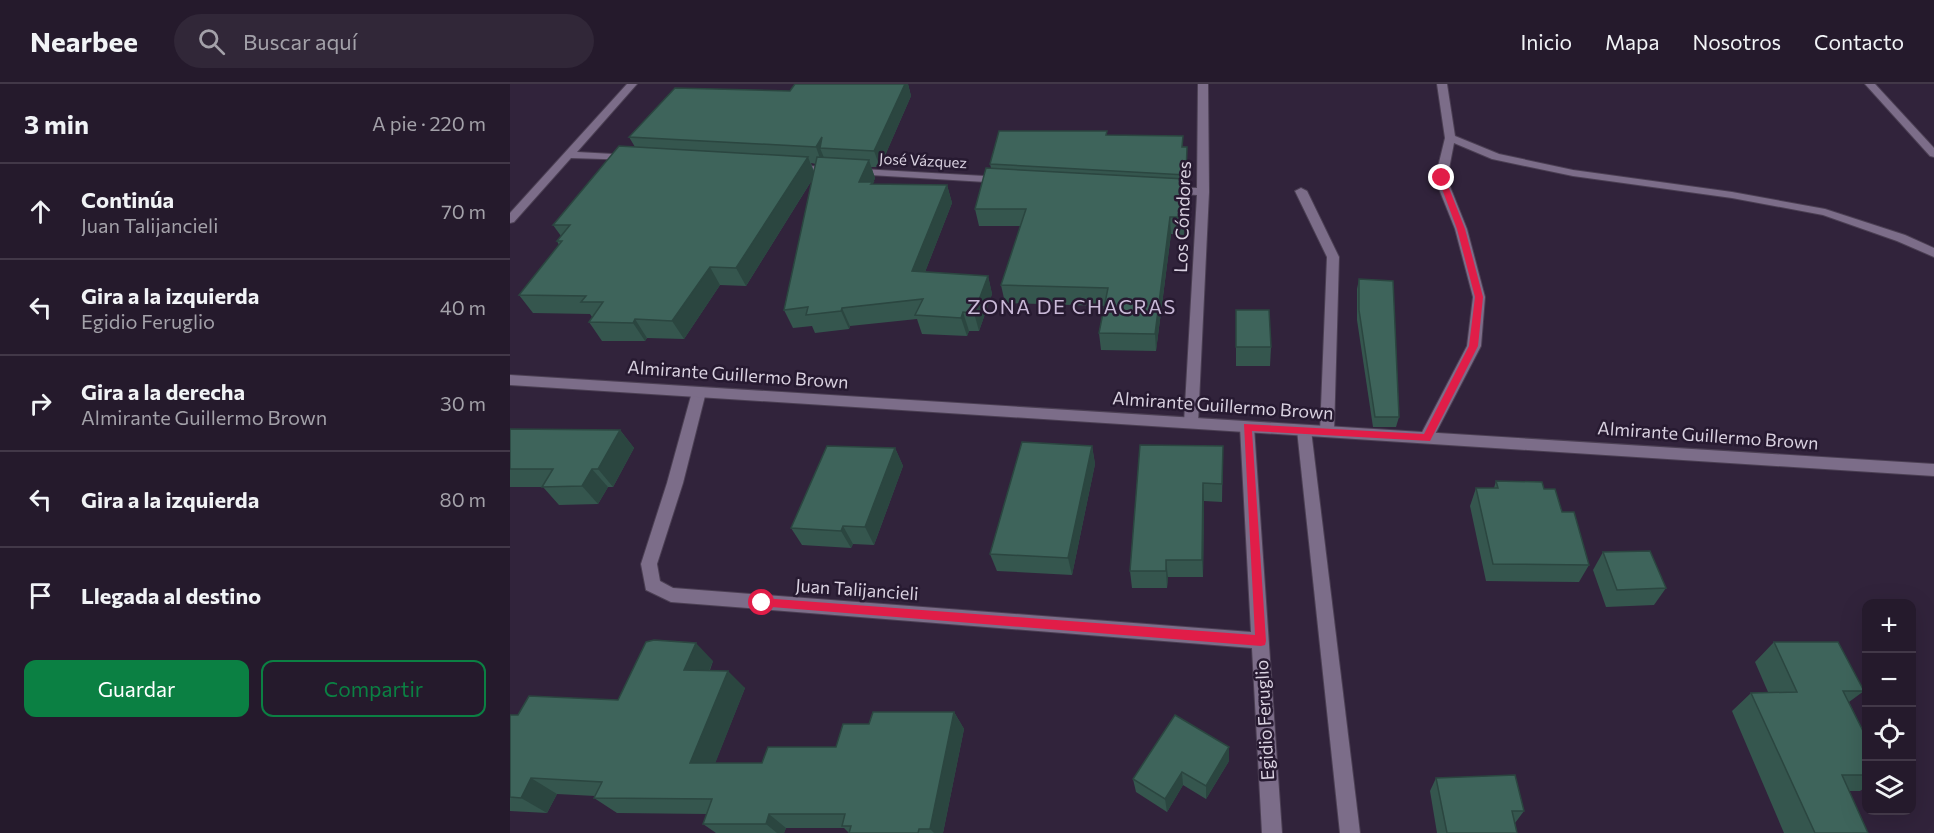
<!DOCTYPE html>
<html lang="es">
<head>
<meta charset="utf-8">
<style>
	body { margin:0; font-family:Commissioner,sans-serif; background:#312738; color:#f1f3f6 }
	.controls { position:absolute; right:18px; bottom:18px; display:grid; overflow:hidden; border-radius:12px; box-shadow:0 6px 24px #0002 }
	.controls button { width:54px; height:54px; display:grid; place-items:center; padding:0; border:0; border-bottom:2px solid #423848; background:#251a2c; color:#f1f3f6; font:30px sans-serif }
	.stop { position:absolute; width:18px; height:18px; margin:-14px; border:4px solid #e11d48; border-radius:50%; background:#fff }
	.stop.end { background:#e11d48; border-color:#fff; box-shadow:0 2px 6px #0008 }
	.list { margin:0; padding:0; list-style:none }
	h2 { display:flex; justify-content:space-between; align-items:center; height:78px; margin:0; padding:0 24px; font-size:26px }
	h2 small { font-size:20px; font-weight:400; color:#a3a1a9 }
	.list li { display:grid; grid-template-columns:39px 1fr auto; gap:18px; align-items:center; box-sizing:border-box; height:96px; padding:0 24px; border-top:2px solid #423848 }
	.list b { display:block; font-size:22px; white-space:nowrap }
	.list p { margin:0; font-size:20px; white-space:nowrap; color:#a3a1a9 }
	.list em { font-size:20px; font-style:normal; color:#a3a1a9 }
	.actions { display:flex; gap:12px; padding:18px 24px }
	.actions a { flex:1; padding:14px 0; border:2px solid #0b8043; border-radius:12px; text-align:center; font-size:21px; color:#0b8043 }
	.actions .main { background:#0b8043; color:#fff }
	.icon { flex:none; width:33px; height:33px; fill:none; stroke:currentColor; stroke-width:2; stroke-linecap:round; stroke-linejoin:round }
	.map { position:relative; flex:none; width:1424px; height:749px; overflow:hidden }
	header { display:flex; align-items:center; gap:36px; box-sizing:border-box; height:84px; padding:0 30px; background:#251a2c; border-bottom:2px solid #423848 }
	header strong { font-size:28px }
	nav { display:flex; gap:33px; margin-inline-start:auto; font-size:21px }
	.search { width:420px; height:54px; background:#312738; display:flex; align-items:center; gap:15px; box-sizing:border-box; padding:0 21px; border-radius:33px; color:#a3a1a9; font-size:22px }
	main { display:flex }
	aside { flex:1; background:#251a2c }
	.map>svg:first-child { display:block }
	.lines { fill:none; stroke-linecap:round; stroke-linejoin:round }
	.service-casing { stroke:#4b3f53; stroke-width:2 }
	.minor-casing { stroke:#4b3f53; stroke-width:2 }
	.secondary-casing { stroke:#4b3f53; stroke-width:2 }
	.service { fill:#7c6d89; fill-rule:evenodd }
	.minor { fill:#7c6d89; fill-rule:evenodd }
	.secondary { fill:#7c6d89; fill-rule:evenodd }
	.wall { fill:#35564e; fill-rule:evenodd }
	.shaded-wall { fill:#2b4640 }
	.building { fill:#3e645b; stroke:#2b4640; stroke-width:1.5 }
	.route { fill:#e11d48 }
	.labels { text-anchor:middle; stroke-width:5; stroke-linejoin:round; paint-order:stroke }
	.far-street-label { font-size:15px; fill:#d9d1e0; stroke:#271a31 }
	.street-label { font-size:18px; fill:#d9d1e0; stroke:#271a31 }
	.neighbourhood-label { font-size:20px; letter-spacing:1.5px; fill:#c9b9d7; stroke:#271a31 }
</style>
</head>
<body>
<header>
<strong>Nearbee</strong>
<div class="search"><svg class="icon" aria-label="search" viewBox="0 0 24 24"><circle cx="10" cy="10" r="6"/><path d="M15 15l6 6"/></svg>Buscar aquí</div>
<nav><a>Inicio</a><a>Mapa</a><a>Nosotros</a><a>Contacto</a></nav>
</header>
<main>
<aside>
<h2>3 min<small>A pie · 220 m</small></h2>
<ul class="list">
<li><svg class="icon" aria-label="ahead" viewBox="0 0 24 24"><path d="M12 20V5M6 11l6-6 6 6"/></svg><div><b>Continúa</b><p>Juan Talijancieli</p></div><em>70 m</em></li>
<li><svg class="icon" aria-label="left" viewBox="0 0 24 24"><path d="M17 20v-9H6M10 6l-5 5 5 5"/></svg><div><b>Gira a la izquierda</b><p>Egidio Feruglio</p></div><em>40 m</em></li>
<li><svg class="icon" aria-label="right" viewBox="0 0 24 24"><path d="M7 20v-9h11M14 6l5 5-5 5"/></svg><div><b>Gira a la derecha</b><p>Almirante Guillermo Brown</p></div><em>30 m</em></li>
<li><svg class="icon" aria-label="left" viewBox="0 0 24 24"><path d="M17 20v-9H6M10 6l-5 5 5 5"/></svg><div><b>Gira a la izquierda</b></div><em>80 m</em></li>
<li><svg class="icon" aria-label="arrive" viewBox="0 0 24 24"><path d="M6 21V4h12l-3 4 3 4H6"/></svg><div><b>Llegada al destino</b></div></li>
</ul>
<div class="actions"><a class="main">Guardar</a><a>Compartir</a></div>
</aside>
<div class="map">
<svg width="1424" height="749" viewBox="0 0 1424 749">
	<rect width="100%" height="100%" fill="#31233b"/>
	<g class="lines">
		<defs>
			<g id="service">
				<polygon points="927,0 937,0 945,52 989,70 1063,86 1222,108 1315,125 1395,151 1424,164 1424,173 1387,157 1313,131 1222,114 1063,92 982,75 944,59 937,95 957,145 975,213 971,262 921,358 911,358 909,354 957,262 963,213 945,145 925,95 935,54"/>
				<polygon points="791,104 797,107 829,173 824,348 822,352 812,352 810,348 817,173 785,107"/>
			</g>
			<g id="minor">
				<polygon points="117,0 127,0 67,68 121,71 125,72 125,76 61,74 4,138 0,139 0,129"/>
				<polygon points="688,0 698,0 699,108 688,339 681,344 674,339 687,111 657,109 651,106 657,103 687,104"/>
				<polygon points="1355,0 1365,0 1424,64 1424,73 1420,72"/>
				<polygon points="282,81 492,93 498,96 492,99 278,86 278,82"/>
				<polygon points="189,303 196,308 173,399 147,480 150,497 163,504 741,548 730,343 732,339 742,339 744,343 772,749 752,749 742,564 161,518 136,506 131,480 157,399 182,308"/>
				<polygon points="794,341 799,342 801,346 850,749 830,749 787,346 789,342"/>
			</g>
			<polygon id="secondary" points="0,291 1424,380 1424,392 0,301"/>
		</defs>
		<use href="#service" class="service-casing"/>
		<use href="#minor" class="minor-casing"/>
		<use href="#secondary" class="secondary-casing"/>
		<use href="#service" class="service"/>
		<use href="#minor" class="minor"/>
		<use href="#secondary" class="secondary"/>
	</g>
	<g class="wall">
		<path d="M285,0H398L401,12L370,83H361L365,94L363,99V100L437,101L442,119L415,188L478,192L482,210L469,247H459L457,252L412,250L407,235L340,242L339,245L305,249L302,242L283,244L274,226L302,96L236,202L210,201L174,255L137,254L135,257H92L79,238L82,233L80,230L23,229L9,211L49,161L47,157L51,152L43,141L125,63L119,53L280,7ZM301,79L306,80L304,87Z"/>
		<polygon points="597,47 597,51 677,63 674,151 661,150 646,267 591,266 589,249 594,222 495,219 491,201 511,142 469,142 465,125 481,84 480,80"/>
		<polygon points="849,195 889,333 886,343 863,343 847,236 847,205"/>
		<polygon points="726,226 761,263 760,282 726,282"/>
		<polygon points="0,345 110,346 124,364 103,403 98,403 88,420 49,421 33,403 0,403"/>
		<polygon points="582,362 585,380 562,491 487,487 480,470"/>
		<polygon points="713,362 712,418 694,417 693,493 658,493 657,504 622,504 620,487"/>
		<polygon points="385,364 393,382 364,461 343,460 341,464 292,461 281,444"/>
		<polygon points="986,397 1034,405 1052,428 1079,481 1069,498 976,497 960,422 966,404 984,404"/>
		<polygon points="1093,468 1156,504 1144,521 1096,523 1083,486"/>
		<polygon points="1264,558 1354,607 1339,618 1356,653 1356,703 1350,707 1339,707 1358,749 1274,749 1222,627 1241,609 1258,608 1245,578"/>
		<polygon points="203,577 200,586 235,604 205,679 252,679 326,663 359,640 444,628 454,645 433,749 339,749 334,744 276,744 274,749 206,749 193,740 197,730 107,729 84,714 85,712 47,710 37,729 0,727 0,631 8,631 108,616"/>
		<polygon points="719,677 696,715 673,701 657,728 626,708 623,695"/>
		<polygon points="926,694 1014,727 1005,739 1007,749 927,749 920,707"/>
	</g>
	<g class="shaded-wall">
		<polygon points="395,0 398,0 401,12 370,83 364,67"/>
		<polygon points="312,53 310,64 315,76 312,80 306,63"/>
		<polygon points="298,73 305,91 236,202 226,184"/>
		<polygon points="359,76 365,94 363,99 369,116 349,98"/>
		<polygon points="675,95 676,113 674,151 673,133"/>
		<polygon points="437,101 442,119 408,206 402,187"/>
		<polygon points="660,133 661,150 646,267 645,250"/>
		<polygon points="200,183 210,201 174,255 162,237"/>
		<polygon points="478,192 482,210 469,247 464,229"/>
		<polygon points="332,224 340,242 339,245 331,227"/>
		<polygon points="453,228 459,247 457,252 451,234"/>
		<polygon points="125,235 137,254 135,257 123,239"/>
		<polygon points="110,346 124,364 103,403 88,385"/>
		<polygon points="582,362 585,380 562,491 558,474"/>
		<polygon points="385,364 393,382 364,461 355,443"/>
		<polygon points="82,385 98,403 88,420 72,402"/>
		<polygon points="693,399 694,417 693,493 692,476"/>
		<polygon points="333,442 343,460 341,464 331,447"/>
		<polygon points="656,476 658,493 657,504 656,487"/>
		<polygon points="186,559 203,577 192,604 174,586"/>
		<polygon points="218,587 235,604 199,695 180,679"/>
		<polygon points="444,628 454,645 433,749 424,749 420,745"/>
		<polygon points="719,663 719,677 696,715 696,702"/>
		<polygon points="672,688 673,701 657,728 655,715"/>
		<polygon points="21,694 47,710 37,729 11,714"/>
		<polygon points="259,730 276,744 274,749 267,749 256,740"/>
	</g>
	<g class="building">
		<polygon points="285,0 395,0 364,67 310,64 312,53 306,63 119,53 165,4 280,7"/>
		<polygon points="489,47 597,47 596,51 673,52 672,63 677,63 676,91 480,80"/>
		<polygon points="109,62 298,73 226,184 200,183 162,237 125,235 123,239 79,238 93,218 71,218 76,212 9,211 52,157 47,157 60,141 43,141"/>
		<polygon points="307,73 359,76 349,98 363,98 361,100 437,101 402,187 478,192 464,229 453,228 451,234 405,231 413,215 332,224 331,227 296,231 298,223 274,226"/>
		<polygon points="476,84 675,95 673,133 660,133 645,250 589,249 598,204 491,201 516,125 465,125"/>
		<polygon points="849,195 883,197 889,333 865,333 849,226"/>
		<polygon points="726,226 759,226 761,263 726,263"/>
		<polygon points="0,345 110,346 88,385 82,385 72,402 32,403 43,385 0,385"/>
		<polygon points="512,358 582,362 558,474 480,470"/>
		<polygon points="630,361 713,362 712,400 693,399 692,476 656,476 656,487 620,487"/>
		<polygon points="317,362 385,364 355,443 333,442 331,447 281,444"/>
		<polygon points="986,397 1032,398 1034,405 1045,405 1052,428 1064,428 1079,481 983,480 966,404 988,404"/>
		<polygon points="1140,467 1156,504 1107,506 1093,468"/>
		<polygon points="144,556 186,559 174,586 218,587 180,679 252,679 258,663 326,663 333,640 359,640 363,628 444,628 420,745 409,745 408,749 339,749 341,742 332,742 335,730 259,730 256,740 193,740 202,715 84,714 92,698 21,694 11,714 0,713 0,631 8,631 19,612 108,616 136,558"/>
		<polygon points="1264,558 1328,558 1354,607 1333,607 1356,653 1356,691 1332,691 1358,749 1305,749 1241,609 1287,608"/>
		<polygon points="665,631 719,663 696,702 672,688 655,715 623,695"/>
		<polygon points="1005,691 1014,727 1002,727 1007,749 937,749 926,694"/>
	</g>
	<polygon class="route" points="932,92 935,94 955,145 973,213 968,262 920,357 742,347 756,557 755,561 751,562 248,522 248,515 252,514 745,551 734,340 914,350 959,262 965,213 947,145 928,94"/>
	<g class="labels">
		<g class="far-street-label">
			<text transform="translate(413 77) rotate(3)" y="5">José Vázquez</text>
		</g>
		<g class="street-label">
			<text transform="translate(673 133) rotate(-88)" y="6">Los Cóndores</text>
			<text transform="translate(228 291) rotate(4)" y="6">Almirante Guillermo Brown</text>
			<text transform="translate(713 322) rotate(4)" y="6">Almirante Guillermo Brown</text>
			<text transform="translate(1198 352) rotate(4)" y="6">Almirante Guillermo Brown</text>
			<text transform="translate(347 506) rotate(4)" y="6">Juan Talijancieli</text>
			<text transform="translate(755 636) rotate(-93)" y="6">Egidio Feruglio</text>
		</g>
		<g class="neighbourhood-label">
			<text x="562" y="230">ZONA DE CHACRAS</text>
		</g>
	</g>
</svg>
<div class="controls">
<button>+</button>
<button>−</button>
<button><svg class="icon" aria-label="locate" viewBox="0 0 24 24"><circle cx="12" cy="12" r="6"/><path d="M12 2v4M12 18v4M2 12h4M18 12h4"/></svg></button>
<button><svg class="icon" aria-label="layers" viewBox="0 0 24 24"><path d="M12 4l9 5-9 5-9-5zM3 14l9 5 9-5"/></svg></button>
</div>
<div class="stop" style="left:252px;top:519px"></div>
<div class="stop end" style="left:932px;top:94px"></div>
</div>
</main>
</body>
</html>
